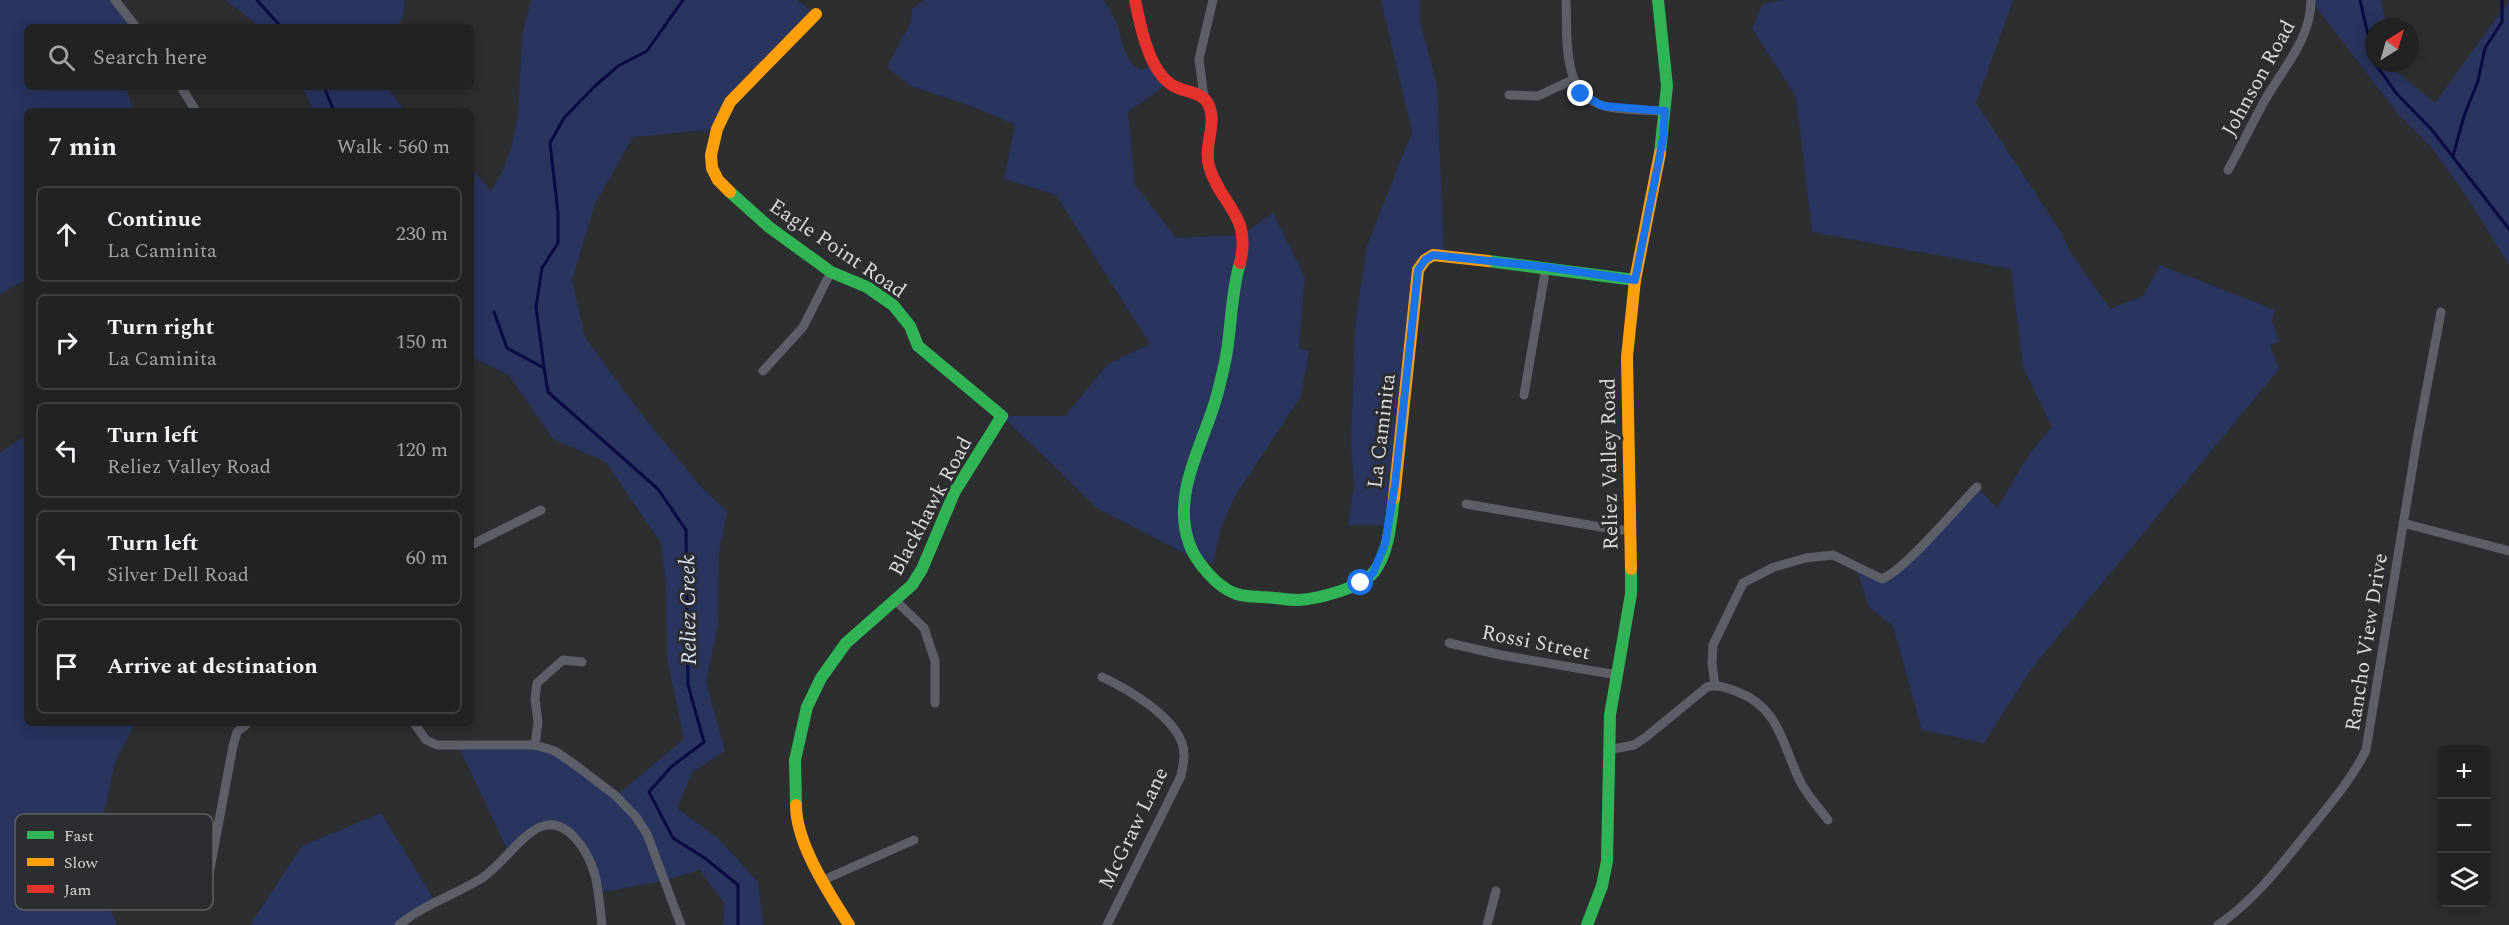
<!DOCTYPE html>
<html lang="en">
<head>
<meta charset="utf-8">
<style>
	body { margin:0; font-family:Spectral,serif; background:#2e2f30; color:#f1f3f6 }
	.controls { position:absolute; right:18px; bottom:18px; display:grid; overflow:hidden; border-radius:9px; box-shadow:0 3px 15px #0003 }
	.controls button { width:54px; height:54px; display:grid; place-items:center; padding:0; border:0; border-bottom:2px solid #3f3f41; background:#222223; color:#f1f3f6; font:30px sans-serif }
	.compass { position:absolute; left:2365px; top:18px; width:54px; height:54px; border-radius:50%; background:#222223; box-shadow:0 3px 15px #0003; rotate:37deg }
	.stop { position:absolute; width:18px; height:18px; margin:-14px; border:4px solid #1a73e8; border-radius:50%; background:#fff }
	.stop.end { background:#1a73e8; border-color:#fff; box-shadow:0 2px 6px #0008 }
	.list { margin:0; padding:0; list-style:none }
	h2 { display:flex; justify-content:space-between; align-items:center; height:78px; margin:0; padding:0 24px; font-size:26px }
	h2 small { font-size:20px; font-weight:400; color:#a2a4a6 }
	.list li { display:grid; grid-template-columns:39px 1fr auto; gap:18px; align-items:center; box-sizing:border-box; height:96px; margin:0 12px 12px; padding:0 12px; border:2px solid #3f3f41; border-radius:9px }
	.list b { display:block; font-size:22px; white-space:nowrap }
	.list p { margin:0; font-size:20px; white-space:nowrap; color:#a2a4a6 }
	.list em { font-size:20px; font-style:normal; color:#a2a4a6 }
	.icon { flex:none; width:33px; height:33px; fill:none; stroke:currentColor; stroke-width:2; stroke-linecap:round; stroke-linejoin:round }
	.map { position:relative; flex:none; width:2509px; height:925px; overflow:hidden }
	.search { position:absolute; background:#222223; box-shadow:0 3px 15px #0003; left:24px; top:24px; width:450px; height:66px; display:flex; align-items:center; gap:15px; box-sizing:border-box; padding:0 21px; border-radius:9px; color:#a2a4a6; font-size:22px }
	.panel { position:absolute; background:#222223; box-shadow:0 3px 15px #0003; left:24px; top:108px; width:450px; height:618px; border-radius:9px }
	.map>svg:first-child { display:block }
	.green { fill:#29345f }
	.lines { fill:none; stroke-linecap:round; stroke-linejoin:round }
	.stream { stroke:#0a0b42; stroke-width:3 }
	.street { stroke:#5d5f68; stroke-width:9 }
	.fast { stroke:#30b455; stroke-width:12 }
	.slow { stroke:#ff9f0a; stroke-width:12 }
	.jam { stroke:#e5322d; stroke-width:12 }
	.route { stroke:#1a73e8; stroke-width:8 }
	.labels { text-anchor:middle; stroke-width:6; stroke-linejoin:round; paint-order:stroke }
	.street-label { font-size:21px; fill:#d9dadb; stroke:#2c2d30 }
	.water-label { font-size:22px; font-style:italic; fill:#dae1f5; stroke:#2c2d30 }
	.key { fill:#2c2d30; stroke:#606163; stroke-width:1.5 }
	.key-label { font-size:16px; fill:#d9dadb }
</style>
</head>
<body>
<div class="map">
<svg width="2509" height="925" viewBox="0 0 2509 925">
	<rect width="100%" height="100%" fill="#2d2e2f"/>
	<g class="green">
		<polygon points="0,0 123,0 118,3 136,27 27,27 27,87 126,87 133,111 27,111 27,279 0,294"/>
		<polygon points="226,0 405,0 404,12 398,27 260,27"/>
		<polygon points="531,0 797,0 816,14 744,86 717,129 633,137 595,204 572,280 585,337 638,410 702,488 727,511 719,553 718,624 706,682 725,751 692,772 677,808 718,838 758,882 763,925 723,925 724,903 700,870 663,881 597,893 586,855 564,827 539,827 509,853 458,745 503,744 555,751 616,796 684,739 667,658 666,585 661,543 606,462 553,439 509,375 471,357 471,168 491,191 503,170 511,148 518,117 522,36"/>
		<path d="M925,0H1104C1109,9 1115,18 1118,27C1123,44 1124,60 1140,70L1151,66L1164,86L1128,112L1135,185L1176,238L1242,235L1273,213L1305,277L1299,348L1309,351L1301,396L1235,496L1221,527L1213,563L1190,556L1097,508L1002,416H1065L1108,364L1150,344L1056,195L1004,179L1015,125L976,108L911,86L887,67L911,22L912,9Z"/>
		<polygon points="1381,0 1420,0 1420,22 1437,85 1444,257 1425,260 1388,525 1348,525 1354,487 1351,443 1355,325 1367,246 1412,132"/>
		<polygon points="1783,0 2013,0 1976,103 2062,234 2069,250 2110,309 2143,296 2160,265 2275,310 2272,321 2280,341 2270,345 2279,369 2032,668 1984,743 1922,730 1893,626 1869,607 1855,565 1887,577 1977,487 1997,508 2030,453 2052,427 2023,367 2011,269 1812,232 1796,97 1752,28 1763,4"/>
		<polygon points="2311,0 2381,0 2387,27 2374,27 2374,63 2395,63 2397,72 2435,103 2509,1 2509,265 2469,200 2433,149 2399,115"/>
		<polygon points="302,87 387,87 405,111 314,111"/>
		<polygon points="27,434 27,723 135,723 115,762 101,826 94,871 117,925 0,925 0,453"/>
		<polygon points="381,813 435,901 405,919 407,925 250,925 302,846"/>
	</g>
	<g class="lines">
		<g class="stream">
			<polyline points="257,0 281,27"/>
			<polyline points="2360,0 2374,61"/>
			<polyline points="2375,63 2396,93 2432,130 2509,229"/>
			<polyline points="324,87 334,111"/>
			<polyline points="2453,156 2464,116 2478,81 2485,48 2502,22 2502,0"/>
			<polyline points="494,312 507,348 544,368 548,392 658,489 686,530 688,685 704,742 671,767 649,792 673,838 706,859 738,885 738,925"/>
			<polyline points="544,367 536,307 542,268 558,243 558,213 550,143 564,118 594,87 618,66 647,51 683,0"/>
		</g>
		<g class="street">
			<polyline points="115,0 136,27"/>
			<path d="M1566,0C1568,36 1560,94 1604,106C1623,111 1645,110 1665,111"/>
			<polyline points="181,87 196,111"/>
			<polyline points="1509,95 1538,96 1572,80"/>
			<polyline points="1204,98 1199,59 1213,0"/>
			<path d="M2228,170C2241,147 2252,123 2265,100C2283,68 2311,39 2311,0"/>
			<polyline points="763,371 803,327 831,272"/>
			<polyline points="1524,395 1546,267"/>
			<polyline points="1466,504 1618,530 1631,530"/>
			<polyline points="2403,523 2509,551"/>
			<polyline points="471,545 541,510"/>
			<polyline points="896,601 924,628 935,661 935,703"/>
			<polyline points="1449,643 1501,655 1617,675"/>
			<path d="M1102,677C1128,689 1172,715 1182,743C1186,754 1183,765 1181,776L1107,925"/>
			<path d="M1715,685L1712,663L1713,645L1743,583L1774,567L1806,558L1833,555L1882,579C1906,569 1956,508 1977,487"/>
			<polyline points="414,723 426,740 437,745 535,745 555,751 578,767 616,796 636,817 647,834 681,925"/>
			<polyline points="535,745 538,722 535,699 537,683 563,660 582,662"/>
			<path d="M1608,750L1634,745L1646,737L1707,687C1717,684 1727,688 1738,692C1781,709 1782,746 1801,783C1808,796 1819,808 1828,820"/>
			<polyline points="209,874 233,746 237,732 248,723"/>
			<polyline points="821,881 914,840"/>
			<path d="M399,925C424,904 455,895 482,878C501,866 520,836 540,827C568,815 589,854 595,875C599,891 600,909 602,925"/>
			<polyline points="1487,925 1496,891"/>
			<path d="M2218,925C2256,899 2282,864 2310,829C2331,803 2352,779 2366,750L2418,434L2441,312"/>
		</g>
		<g class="fast">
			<polyline points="1658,0 1667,86 1660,153"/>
			<polyline points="730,192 769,227 831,272 867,287 893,305 910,326 918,346 1002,416 955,491 922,569 912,585 846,643 821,678 807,707 795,760 796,805"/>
			<polyline points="1488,261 1635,280"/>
			<path d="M1240,263C1230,296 1232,329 1225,362C1221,379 1218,395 1212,411C1198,453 1173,498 1189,543C1195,561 1216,586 1234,593C1243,597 1252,596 1261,597C1273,597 1286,600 1298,600C1318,599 1361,588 1374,572C1389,553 1391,521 1394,498"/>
			<polyline points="1587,925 1602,886 1607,861 1610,715 1631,594 1631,569"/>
		</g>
		<g class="slow">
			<polyline points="730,192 718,180 712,168 711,155 717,129 730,102 816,14"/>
			<polyline points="1394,498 1418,270 1425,260 1433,255 1488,261"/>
			<polyline points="1631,569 1627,357 1635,280 1660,153"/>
			<path d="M796,805C796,844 829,893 849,925"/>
		</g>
		<path class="jam" d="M1135,0C1140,25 1149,73 1174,86C1184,92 1201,92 1207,102C1219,121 1203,145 1209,166C1220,205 1252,214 1240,263"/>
	</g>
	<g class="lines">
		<polyline class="route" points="1361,583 1373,573 1385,544 1395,484 1418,270 1425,260 1433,255 1546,267 1635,280 1663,139 1665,111 1603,106 1581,94"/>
	</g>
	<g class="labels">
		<g class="street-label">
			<text transform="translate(2258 78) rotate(-61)" y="7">Johnson Road</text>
			<text transform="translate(838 248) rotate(34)" y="7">Eagle Point Road</text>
			<text transform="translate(1381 431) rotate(-83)" y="7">La Caminita</text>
			<text transform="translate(1609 464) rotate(-91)" y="7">Reliez Valley Road</text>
			<text transform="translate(930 506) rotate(-62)" y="7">Blackhawk Road</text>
			<text transform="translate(1536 642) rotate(11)" y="7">Rossi Street</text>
			<text transform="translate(2366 642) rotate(-81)" y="7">Rancho View Drive</text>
			<text transform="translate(1133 828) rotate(-64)" y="7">McGraw Lane</text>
		</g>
		<g class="water-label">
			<text transform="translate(687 610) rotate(-91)" y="8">Reliez Creek</text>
		</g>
	</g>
	<rect x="15" y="814" width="198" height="96" rx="9" class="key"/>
	<rect x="27" y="831" width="27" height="8" fill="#30b455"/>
	<rect x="27" y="858" width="27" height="8" fill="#ff9f0a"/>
	<rect x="27" y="885" width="27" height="8" fill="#e5322d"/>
	<g class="key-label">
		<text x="64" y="841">Fast</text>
		<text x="64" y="868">Slow</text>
		<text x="64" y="895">Jam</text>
	</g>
</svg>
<div class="controls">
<button>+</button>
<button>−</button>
<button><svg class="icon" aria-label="layers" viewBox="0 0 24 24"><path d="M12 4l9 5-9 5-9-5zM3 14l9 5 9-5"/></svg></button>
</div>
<svg class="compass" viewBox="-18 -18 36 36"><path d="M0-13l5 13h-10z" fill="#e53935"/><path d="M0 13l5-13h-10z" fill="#a2a4a6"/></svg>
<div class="stop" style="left:1361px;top:583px"></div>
<div class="stop end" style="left:1581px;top:94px"></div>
<div class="search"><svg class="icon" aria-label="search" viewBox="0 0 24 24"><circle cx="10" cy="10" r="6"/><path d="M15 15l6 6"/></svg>Search here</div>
<section class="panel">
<h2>7 min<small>Walk · 560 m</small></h2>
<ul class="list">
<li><svg class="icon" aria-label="ahead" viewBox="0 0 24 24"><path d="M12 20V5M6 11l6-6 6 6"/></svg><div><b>Continue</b><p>La Caminita</p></div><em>230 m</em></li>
<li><svg class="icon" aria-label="right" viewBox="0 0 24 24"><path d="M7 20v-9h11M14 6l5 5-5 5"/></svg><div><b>Turn right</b><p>La Caminita</p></div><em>150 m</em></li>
<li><svg class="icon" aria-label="left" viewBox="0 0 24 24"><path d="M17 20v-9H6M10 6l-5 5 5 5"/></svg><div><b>Turn left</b><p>Reliez Valley Road</p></div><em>120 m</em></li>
<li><svg class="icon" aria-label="left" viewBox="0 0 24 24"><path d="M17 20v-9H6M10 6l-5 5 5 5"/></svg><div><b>Turn left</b><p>Silver Dell Road</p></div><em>60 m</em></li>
<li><svg class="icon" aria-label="arrive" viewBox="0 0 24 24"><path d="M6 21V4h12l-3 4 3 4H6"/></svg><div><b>Arrive at destination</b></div></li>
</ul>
</section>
</div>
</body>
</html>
